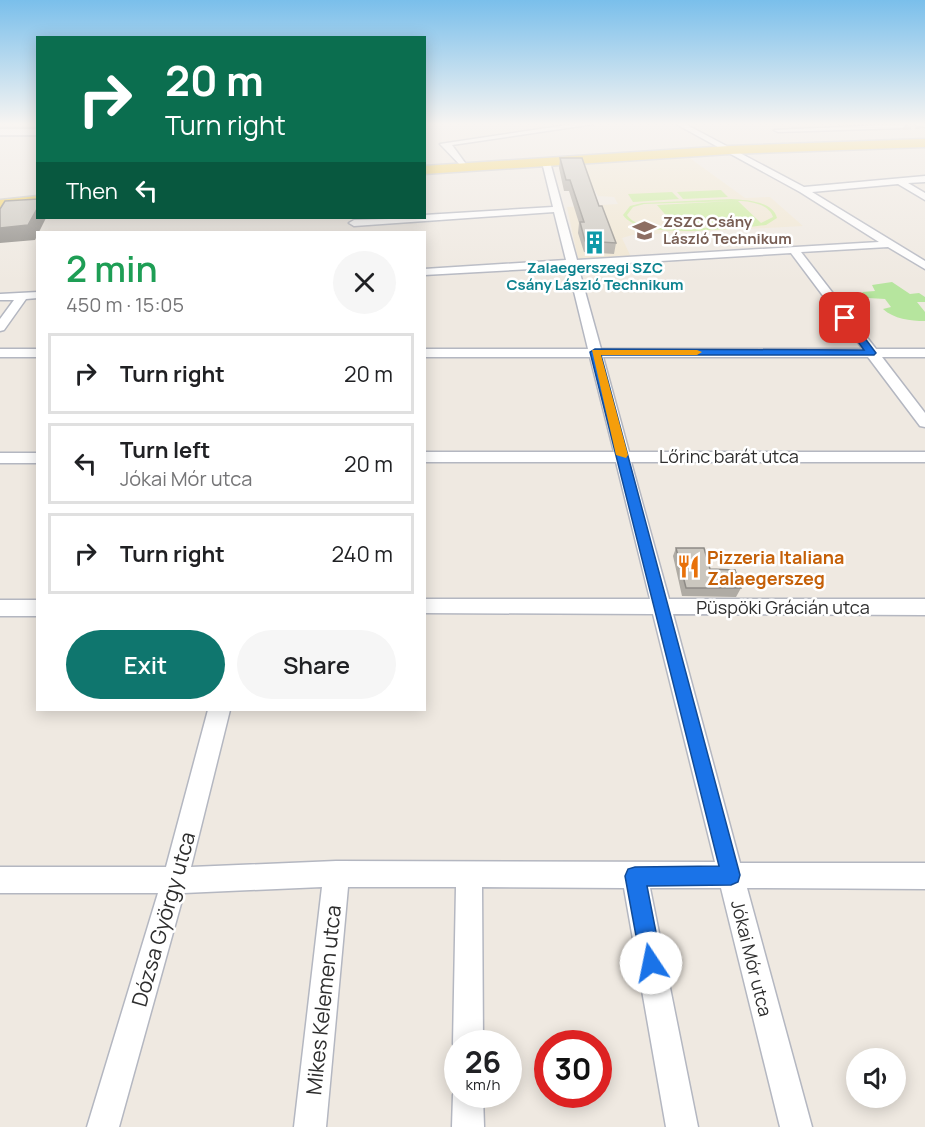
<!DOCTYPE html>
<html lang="en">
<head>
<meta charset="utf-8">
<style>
  :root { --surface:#fff; --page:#f6f6f6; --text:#202124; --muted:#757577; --line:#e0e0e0; --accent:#0f766e }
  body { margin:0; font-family:Manrope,sans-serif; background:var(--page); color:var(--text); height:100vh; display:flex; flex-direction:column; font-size:22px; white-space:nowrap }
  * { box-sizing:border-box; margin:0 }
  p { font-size:20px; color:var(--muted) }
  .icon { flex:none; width:33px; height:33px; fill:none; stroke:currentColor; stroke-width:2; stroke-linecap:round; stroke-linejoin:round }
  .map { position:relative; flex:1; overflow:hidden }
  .side { position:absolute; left:36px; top:231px; width:390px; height:480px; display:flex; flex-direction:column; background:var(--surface); border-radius:0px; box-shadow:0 3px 15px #0003 }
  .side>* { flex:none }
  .top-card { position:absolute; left:36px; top:36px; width:390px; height:183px; border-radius:0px; box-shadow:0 3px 15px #0003; background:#0b6e4f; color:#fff; overflow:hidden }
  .controls { position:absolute; left:846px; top:1048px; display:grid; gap:12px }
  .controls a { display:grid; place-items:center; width:60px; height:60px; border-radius:50%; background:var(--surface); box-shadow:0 3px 15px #0003; font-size:30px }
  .speed { position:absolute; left:444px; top:1030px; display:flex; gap:12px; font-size:30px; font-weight:700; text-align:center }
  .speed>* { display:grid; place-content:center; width:78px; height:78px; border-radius:50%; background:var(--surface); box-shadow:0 3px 15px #0003; line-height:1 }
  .speed small { font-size:15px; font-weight:400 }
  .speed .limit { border:9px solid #d22; background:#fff; color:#111 }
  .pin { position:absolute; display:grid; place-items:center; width:51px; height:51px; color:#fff; margin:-26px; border-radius:12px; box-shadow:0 3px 9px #0006 }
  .me { position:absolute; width:66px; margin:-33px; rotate:349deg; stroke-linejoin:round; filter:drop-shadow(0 0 4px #0008) }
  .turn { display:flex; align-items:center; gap:21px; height:126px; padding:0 30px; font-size:27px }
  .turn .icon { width:78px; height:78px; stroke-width:2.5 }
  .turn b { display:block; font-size:42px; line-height:51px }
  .then { display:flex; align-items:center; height:57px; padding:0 30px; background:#0003; gap:12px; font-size:22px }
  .round { display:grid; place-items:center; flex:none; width:63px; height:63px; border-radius:32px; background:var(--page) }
  .headline { display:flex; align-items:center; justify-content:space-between; height:102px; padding:0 30px }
  h1 { font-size:36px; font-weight:600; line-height:45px; color:#1e9e55 }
  .cta { display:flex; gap:12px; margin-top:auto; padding:12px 30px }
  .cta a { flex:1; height:69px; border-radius:36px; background:var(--accent); color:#fff; font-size:24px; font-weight:600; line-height:69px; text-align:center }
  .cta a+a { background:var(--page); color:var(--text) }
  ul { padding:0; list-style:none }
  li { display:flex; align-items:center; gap:18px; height:81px; margin:0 12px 9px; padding:0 18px; border:3px solid var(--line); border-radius:0px }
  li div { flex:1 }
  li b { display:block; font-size:22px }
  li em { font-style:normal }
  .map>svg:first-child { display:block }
  .education { fill:#f0e6d1 }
  .green { fill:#b6e59e }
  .pitch { fill:#c9ec9a; fill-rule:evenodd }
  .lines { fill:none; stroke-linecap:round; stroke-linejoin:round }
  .minor-tunnel { stroke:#c8c4bd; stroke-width:8; stroke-dasharray:8 4; stroke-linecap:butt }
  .minor-casing { stroke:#b4b7c1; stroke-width:3 }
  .tertiary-casing { stroke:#b4b7c1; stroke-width:4 }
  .primary-casing { stroke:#c9c9c9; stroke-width:3 }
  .minor { fill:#fff; fill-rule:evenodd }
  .tertiary { fill:#fff; fill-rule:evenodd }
  .primary { fill:#f2d163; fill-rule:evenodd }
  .wall { fill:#afaba4 }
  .shaded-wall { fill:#8e8b86 }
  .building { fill:#cbc7bf; stroke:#8e8b86; stroke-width:1.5 }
  .route { fill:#1a73e8; stroke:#114b97; stroke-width:1.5 }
  .slow { fill:#f59e0b }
  .labels { text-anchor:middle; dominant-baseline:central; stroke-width:5; stroke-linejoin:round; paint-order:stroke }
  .far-education-label { font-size:15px; font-weight:bold; fill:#785e54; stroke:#fff; text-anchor:start }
  .far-culture-label { font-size:15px; font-weight:bold; fill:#0d838f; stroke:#fff }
  .street-label { font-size:18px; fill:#2e2e2e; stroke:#fff }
  .food-label { font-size:18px; font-weight:bold; fill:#c56008; stroke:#fff; text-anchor:start }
  .near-street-label { font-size:21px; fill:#2e2e2e; stroke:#fff }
</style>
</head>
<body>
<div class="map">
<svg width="925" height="1127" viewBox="0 0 925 1127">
  <rect width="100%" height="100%" fill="#efe9e1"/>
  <!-- education -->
  <path class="education" d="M687,156L745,198L770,197L803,226L632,235L622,238L631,257L578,259L567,207L618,204L614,197L598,196L579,162Z"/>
  <!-- green -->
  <path class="green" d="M892,282L910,294L919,293L925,297V302H917L925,312V321C910,321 894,319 883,309L891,307L885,299L868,298L862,292L875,291L872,285Z"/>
  <!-- pitch -->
  <path class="pitch" d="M721,190L728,197L683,199L677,192Z
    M672,192L679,199L633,202L628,194Z
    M731,199C746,200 773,201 777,218L766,225C737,228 640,241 623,215L630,206L642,203ZM733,201L657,205L676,227L741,225C716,226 642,238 627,215L633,207L644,204ZM738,201C750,201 769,204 773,217L761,223Z"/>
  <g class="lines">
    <!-- minor-tunnel -->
    <path class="minor-tunnel" d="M903,126L920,125"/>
    <defs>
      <path id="minor" d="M574,124H594L452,145L468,167L464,169L440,144Z
        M676,124H685L804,187L925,176V182L908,183L925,193V200L898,184L812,192L925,261V269L888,247L801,252L876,349H925V357H882L925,413V427L920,426L868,357H603L629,452H925V462H631L669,599H925V615L673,614L740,863H925V889L747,888L812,1127H780L721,888H650L698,1127H666L624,888L482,887L483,1044H458V1055L453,1044L456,887H348L326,1127H294L322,887L184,893L119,1127H87L158,893H0V867H166L208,710H230L191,867L336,861L715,862L653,614L424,613V599H650L616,462H424V452H614L590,357H424V349H588L568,267L424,275V269L566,260L554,212L354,226L349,223L354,220L424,218V215L553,207L542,162L546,160L550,162L577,260L879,242L800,192ZM791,253L863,349H601L578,266Z
        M906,124L903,128L778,132L774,130Z
        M925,124V127L916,125L917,124Z
        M38,292V298L26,299L4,330L0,331V319L14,300H0V294Z
        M0,349H38V357H0Z
        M0,453H38V463H0Z
        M0,600H38V616H0Z
        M457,1084L458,1095H483L484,1127H452L453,1095Z"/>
      <path id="tertiary" d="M0,129H38V135H0Z"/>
      <path id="primary" d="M925,139V147L729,154L424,174V166L729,146Z
        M38,196V206L0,210V200Z"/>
    </defs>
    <!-- minor casing -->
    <use href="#minor" class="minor-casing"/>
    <!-- tertiary casing -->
    <use href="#tertiary" class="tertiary-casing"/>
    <!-- primary casing -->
    <use href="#primary" class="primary-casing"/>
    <!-- minor -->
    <use href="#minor" class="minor"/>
    <!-- tertiary -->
    <use href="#tertiary" class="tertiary"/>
    <!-- primary -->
    <use href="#primary" class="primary"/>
  </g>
  <!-- wall -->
  <path class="wall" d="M560,158L599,206L616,243L614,254L584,252L578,233L579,223L569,191H564L559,168Z
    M676,548L741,588L736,597L682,596L673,556Z"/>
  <!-- shaded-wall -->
  <path class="shaded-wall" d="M38,207V218H46L35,240L0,243V228Z"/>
  <!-- building -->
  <path class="building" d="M560,158H582L599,206H602L616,243L585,241L580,222H584L570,180H566Z
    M38,199V207L28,225L0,228V209L5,201Z
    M676,548H704L710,569L735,570L741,588H686Z"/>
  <!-- sky -->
  <linearGradient id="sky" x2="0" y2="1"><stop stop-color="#7abfeb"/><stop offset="0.44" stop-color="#f8f5f2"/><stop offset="1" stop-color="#f8f5f2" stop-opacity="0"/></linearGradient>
  <rect width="925" height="282" fill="url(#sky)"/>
  <!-- route -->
  <path class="route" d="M842,317H849L876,353L874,355H601L740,875L738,882L731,885L647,886L662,963L659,970L651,974L644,970L641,963L625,876L628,869L635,867L719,866L590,352L595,349L864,350L841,318Z"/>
  <!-- slow -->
  <path class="slow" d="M592,350H697L702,352L697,355H601L628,455L626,458L616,455Z"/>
  <!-- icons -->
  <defs>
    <symbol id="school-bare" viewBox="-9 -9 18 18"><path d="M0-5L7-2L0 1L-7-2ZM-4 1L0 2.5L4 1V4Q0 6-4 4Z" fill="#8d6e63" stroke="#fff" stroke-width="2.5" paint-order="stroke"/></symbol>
    <symbol id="building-bare" viewBox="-9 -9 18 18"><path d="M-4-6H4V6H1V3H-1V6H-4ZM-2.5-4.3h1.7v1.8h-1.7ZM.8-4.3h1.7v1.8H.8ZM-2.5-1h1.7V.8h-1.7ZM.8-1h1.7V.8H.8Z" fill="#0f9aa8" stroke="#fff" stroke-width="2.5" paint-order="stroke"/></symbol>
    <symbol id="restaurant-bare" viewBox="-9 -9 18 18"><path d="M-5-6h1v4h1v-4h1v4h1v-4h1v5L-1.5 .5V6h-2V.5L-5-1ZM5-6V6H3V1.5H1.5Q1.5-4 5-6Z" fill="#e8710a" stroke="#fff" stroke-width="2.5" paint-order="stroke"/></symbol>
  </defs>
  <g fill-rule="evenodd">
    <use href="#school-bare" x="628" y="214" width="33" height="33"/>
    <use href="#building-bare" x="578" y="226" width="33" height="33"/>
    <use href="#restaurant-bare" x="672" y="550" width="33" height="33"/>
  </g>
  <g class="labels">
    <!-- far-education labels -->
    <g class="far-education-label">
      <text x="663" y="221">ZSZC Csány<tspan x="663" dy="17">László Technikum</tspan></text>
    </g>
    <!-- far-culture labels -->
    <g class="far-culture-label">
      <text x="595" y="267">Zalaegerszegi SZC<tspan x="595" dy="17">Csány László Technikum</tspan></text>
    </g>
    <!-- street labels -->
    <g class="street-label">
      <text x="729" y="456">Lőrinc barát utca</text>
      <text x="783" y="607">Püspöki Grácián utca</text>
      <text transform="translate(752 958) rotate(76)">Jókai Mór utca</text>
    </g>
    <!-- food labels -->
    <g class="food-label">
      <text x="707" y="557">Pizzeria Italiana<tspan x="707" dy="21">Zalaegerszeg</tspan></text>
    </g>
    <!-- near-street labels -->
    <g class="near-street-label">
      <text transform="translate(163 919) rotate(-74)">Dózsa György utca</text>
      <text transform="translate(323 1000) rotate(-84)">Mikes Kelemen utca</text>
    </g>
  </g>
</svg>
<div class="controls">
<a><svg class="icon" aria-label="sound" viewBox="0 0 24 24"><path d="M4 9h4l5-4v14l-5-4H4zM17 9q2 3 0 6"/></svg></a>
</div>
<div class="speed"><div>26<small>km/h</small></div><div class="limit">30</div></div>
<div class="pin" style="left:845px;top:318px;background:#d93025"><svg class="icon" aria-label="arrive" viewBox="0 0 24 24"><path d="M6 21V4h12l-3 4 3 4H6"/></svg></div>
<svg class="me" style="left:651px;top:963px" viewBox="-20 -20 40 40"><circle r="19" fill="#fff"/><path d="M0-13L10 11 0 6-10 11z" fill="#1a73e8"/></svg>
<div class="top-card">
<div class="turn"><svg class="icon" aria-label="right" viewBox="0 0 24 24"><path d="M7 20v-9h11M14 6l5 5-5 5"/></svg><div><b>20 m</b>Turn right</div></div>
<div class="then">Then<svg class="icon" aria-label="left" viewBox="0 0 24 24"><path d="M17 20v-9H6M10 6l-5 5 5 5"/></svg></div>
</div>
<section class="side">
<div class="headline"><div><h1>2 min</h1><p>450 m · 15:05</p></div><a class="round"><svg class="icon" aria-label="close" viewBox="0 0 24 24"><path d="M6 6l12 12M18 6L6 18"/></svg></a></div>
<ul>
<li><svg class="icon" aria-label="right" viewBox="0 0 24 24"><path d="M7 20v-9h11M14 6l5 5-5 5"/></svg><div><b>Turn right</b></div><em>20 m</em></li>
<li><svg class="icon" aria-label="left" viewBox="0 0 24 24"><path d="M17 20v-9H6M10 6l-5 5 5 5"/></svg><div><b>Turn left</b><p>Jókai Mór utca</p></div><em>20 m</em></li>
<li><svg class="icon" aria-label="right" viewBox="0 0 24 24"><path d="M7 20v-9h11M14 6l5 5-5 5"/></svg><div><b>Turn right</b></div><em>240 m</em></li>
</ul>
<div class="cta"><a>Exit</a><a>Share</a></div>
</section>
</div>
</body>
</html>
